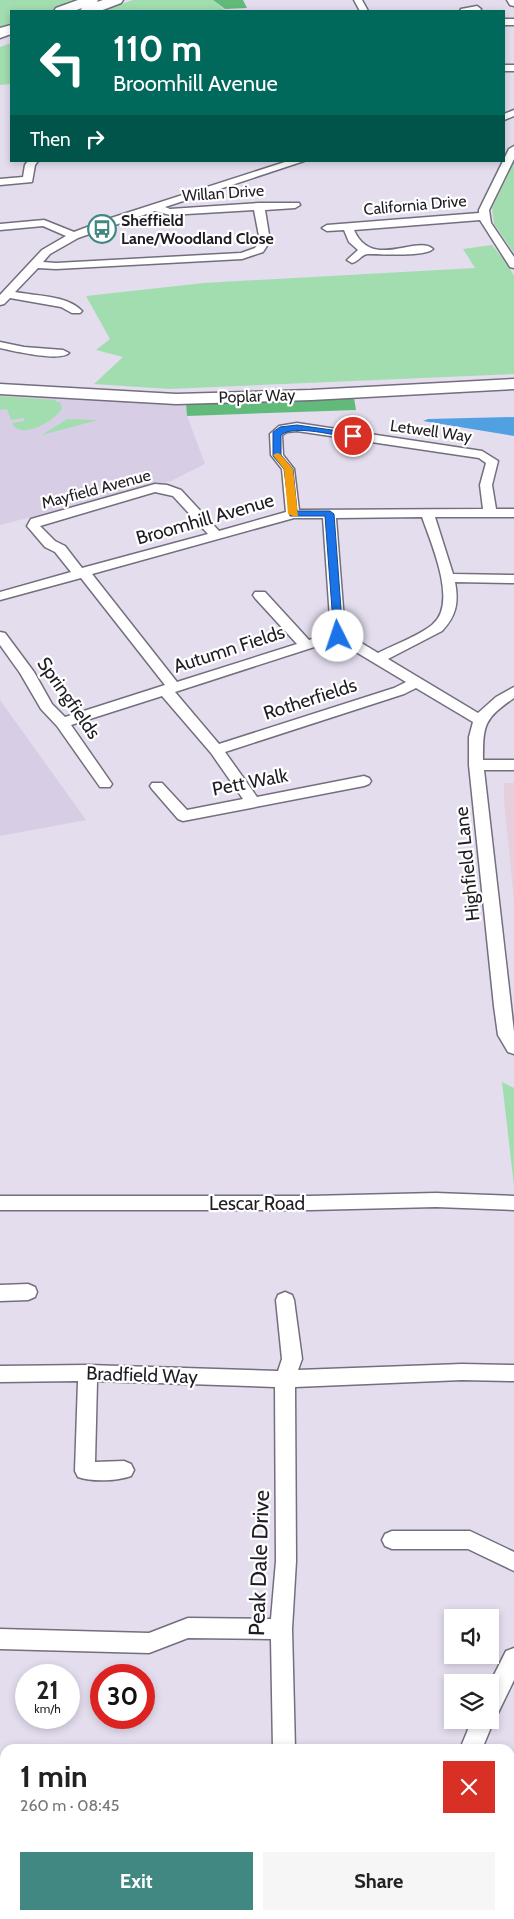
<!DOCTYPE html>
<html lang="en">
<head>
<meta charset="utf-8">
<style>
  :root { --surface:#fff; --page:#f6f6f6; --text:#222; --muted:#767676; --accent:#418883 }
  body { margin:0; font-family:Cabin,sans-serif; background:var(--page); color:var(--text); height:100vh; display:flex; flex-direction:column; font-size:19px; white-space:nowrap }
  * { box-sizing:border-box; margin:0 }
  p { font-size:16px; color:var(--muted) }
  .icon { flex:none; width:28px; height:28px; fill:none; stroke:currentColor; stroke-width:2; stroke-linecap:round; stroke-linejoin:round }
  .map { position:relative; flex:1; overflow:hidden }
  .details { position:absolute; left:0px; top:1744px; width:515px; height:176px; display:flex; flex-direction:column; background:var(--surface); border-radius:15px 15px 0 0; box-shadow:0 2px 8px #0003 }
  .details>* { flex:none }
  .guide { position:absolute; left:10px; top:10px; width:495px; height:152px; border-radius:0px; box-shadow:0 2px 8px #0003; background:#00695c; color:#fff; overflow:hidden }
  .fabs { position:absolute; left:444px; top:1609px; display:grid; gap:10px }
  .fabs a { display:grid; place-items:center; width:55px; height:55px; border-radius:0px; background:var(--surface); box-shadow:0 2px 8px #0003; font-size:25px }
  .speed { position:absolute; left:15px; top:1664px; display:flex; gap:10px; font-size:25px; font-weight:700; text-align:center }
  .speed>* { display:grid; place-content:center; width:65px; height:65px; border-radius:50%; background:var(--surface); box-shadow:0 2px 8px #0003; line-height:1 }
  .speed small { font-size:12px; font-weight:400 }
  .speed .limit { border:8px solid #d22; background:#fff; color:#111 }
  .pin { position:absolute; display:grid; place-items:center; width:42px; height:42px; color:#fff; margin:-21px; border:2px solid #fff; border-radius:50%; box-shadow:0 1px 5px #0007 }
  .me { position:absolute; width:55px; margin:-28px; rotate:356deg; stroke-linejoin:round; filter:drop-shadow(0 0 4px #0008) }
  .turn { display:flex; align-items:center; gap:18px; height:105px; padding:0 20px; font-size:22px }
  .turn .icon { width:65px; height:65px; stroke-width:2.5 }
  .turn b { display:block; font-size:35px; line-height:42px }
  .then { display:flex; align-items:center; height:48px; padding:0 20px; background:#0003; gap:10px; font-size:19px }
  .round { display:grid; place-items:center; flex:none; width:52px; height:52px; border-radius:0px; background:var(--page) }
  .head { display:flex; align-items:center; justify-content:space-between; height:85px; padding:0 20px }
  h1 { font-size:30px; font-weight:700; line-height:38px }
  .action { display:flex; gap:10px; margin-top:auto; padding:10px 20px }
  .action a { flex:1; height:58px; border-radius:0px; background:var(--accent); color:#fff; font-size:20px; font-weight:700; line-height:58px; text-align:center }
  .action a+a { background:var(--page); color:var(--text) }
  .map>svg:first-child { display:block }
  .built { fill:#d7cee5 }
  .education { fill:#e5cfdd }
  .green { fill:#a2ddb0 }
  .forest { fill:#62ba7a }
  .water { fill:#50a0e2 }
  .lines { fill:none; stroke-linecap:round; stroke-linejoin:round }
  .minor-casing { stroke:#746e7d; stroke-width:3 }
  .secondary-casing { stroke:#746e7d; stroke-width:3 }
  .trunk-casing { stroke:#746e7d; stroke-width:3 }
  .minor { fill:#fff; fill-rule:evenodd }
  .secondary { fill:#fff; fill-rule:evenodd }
  .trunk { fill:#fff; fill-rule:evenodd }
  .route { fill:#1a73e8; stroke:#114b97 }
  .slow { fill:#f59e0b }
  .labels { text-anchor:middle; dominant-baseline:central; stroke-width:4.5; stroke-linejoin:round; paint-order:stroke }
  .far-street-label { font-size:16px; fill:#1f1d23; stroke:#fff }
  .far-poi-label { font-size:16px; font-weight:bold; fill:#1f1d23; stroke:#fff; text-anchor:start }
  .street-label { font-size:19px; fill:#1f1d23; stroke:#fff }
  .near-street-label { font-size:22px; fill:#1f1d23; stroke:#fff }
</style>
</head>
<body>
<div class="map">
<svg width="514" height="1919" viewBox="0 0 514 1919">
  <rect width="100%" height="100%" fill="#e3ddee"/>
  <!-- built -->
  <path class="built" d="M0,393L186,404L187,416L205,464L171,481L0,525Z
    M0,700L86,820L0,836Z"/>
  <!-- education -->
  <path class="education" d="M504,783H514V901L504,800Z"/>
  <!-- green -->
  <path class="green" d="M0,0H81L52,11H11V26L0,29Z
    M133,0H213L226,11H101Z
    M11,43V84L0,85V47Z
    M514,161V253L494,224L492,208Z
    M492,245L508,265L514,276V374L169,389L94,384L123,357L96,350L110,339L86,296L204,283L475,268L463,249Z
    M0,396L56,400V402H60L62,408C56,421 20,441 12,423L24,421V418L11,420L7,409L0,410Z
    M67,419L98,420L42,435Z
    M502,1082L514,1088V1186Z"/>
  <!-- forest -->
  <path class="forest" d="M213,0H243L247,8L225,9Z
    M354,398L356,410L187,416L186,404Z"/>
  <!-- water -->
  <path class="water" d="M514,417V436L423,421L428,419Z"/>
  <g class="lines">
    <defs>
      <path id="minor" d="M354,0H362L368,11H360Z
        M477,6L481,9L480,11H460L461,9Z
        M504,19H514V25H504Z
        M504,65H514V71H504Z
        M514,110V116L504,120V114Z
        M514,146V159L489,210L491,223L514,257V268L510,267L480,220L354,230C372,271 417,234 433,249C425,257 381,254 368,254C362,254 358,262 352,263L347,260L358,250L349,242L344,230L327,231L322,228L327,225L479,213V210L509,149Z
        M28,161H38L35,165L32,182L0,185V179L23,177L25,165Z
        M288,161H304L165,207L170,209L259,203H299L300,205L295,208L265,210L270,241L263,252L242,259L56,269L38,268L15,292C35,296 67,295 82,311L80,313H72L61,307L10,298L4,304L0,305V295L42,250L66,236L43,226L0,230V224L44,220L74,232L111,218ZM254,210L260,241L255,248L241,253L56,263L43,262L50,254L78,238L155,211L170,215Z
        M0,342L24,347L63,350L69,353C60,362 13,351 0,348Z
        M297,423L482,451L498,461L492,485L496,509H514V517H435L453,574L514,575V583L455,582C459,603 456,616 442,631L388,659L478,713L496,697L514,687V698C484,719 483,724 483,760H514V770H484L514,1032V1054L508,1052L498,1035L494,1006L469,765V737L473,722L416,688L404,694L225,752L257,797L364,776L369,778L371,781L369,784L364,786L183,821L178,819L152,789L150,786L152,783H162L187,810L243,799L211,753L162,696L71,725L112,784L110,787H100L57,726L41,709L20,673L0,645V632L5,633L34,672L52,704L65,717L165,685L81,578L0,600V592L71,572L55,552L45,547L27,526L31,519L155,484L167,485L181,490L219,531L286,512L282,469L271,455L270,434L279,426ZM297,431L479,458L486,463L480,485L483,509L299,510L294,469L283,455L282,435L287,432ZM155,492L173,496L208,534L82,568L65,546L55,541L40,526ZM422,517C431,543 458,603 433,624C421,635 393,645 378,653L345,633L336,518ZM294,518H323L331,633L309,640L265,592H255L253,595L255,598L297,644L177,682L92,574ZM336,640L406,682L394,688L219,744L175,692Z
        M436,1193L514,1196V1210L436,1207L310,1210H0V1196H310Z
        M28,1284L35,1287L37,1292L35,1297L28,1300L0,1301V1285Z
        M285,1292L292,1295L294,1300L302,1359L298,1370L462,1364L514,1365V1381L462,1380L295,1387L296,1561L292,1629L295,1749H273L271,1639L188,1638L149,1653L0,1649V1629L149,1633L188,1618L271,1619L276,1561L275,1387L97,1381L95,1462L124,1461L131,1464L134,1470L131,1476C117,1481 92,1482 78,1477L75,1471L78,1381L0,1382V1366L88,1365L278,1371L282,1359L276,1300L278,1295Z
        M392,1531H470L514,1552V1571L468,1549H392L385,1546L382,1540L385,1534Z
        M514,1648V1680L498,1713L492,1716L494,1720L482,1749H460L472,1720H490V1683L506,1651Z
        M510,1784L514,1786V1808L510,1806Z
        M0,1820L5,1821V1843L0,1842Z
        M404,1915H428V1919H404Z"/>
      <path id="secondary" d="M507,0H514V6L510,5Z
        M514,379V389L311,400L176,404L0,394V384L176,394L311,390Z"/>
      <path id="trunk" d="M78,0H98L97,2L103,0H123L121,3L100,11H80L82,8L74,11H54L56,8Z
        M11,25V34L0,38V28Z"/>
    </defs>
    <!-- minor casing -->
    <use href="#minor" class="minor-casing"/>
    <!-- secondary casing -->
    <use href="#secondary" class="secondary-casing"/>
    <!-- trunk casing -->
    <use href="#trunk" class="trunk-casing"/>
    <!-- minor -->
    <use href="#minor" class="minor"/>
    <!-- secondary -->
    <use href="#secondary" class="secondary"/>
    <!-- trunk -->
    <use href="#trunk" class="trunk"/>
  </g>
  <!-- route -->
  <path class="route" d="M297,425L353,433L357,436L353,438C336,436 294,424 281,435V455L293,469L297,511H330L334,514L343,636L338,638L334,636L325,516H290L284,469L273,456V432L280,427Z"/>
  <!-- slow -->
  <path class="slow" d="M277,453L280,454L293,469L298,516H293L288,514L284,469L273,455Z"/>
  <!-- icons -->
  <defs>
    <symbol id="bus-ring" viewBox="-11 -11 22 22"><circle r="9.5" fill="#fff" stroke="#418883" stroke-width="1.5"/><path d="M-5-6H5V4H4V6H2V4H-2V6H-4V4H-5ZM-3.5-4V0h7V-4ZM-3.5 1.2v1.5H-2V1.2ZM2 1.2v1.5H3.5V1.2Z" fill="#418883"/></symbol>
  </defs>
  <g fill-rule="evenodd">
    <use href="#bus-ring" x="86" y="213" width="32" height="32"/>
  </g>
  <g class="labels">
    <!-- far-street labels -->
    <g class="far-street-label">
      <text transform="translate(223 193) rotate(-4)">Willan Drive</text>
      <text transform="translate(415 205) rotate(-5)">California Drive</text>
      <text transform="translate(257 396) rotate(-2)">Poplar Way</text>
      <text transform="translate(431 431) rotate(8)">Letwell Way</text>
      <text transform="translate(96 489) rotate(-15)">Mayfield Avenue</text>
    </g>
    <!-- far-poi labels -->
    <g class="far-poi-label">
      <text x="121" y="220">Sheffield<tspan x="121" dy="18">Lane/Woodland Close</tspan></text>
    </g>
    <!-- street labels -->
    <g class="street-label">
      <text transform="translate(205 519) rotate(-16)">Broomhill Avenue</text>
      <text transform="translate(229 649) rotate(-18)">Autumn Fields</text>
      <text transform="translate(69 698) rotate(55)">Springfields</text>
      <text transform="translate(310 699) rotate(-18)">Rotherfields</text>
      <text transform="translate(250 782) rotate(-11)">Pett Walk</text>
      <text transform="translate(467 864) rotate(-96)">Highfield Lane</text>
      <text x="257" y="1203">Lescar Road</text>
      <text transform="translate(142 1375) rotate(2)">Bradfield Way</text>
    </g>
    <!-- near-street labels -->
    <g class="near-street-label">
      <text transform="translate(259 1563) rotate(-88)">Peak Dale Drive</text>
    </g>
  </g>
</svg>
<div class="fabs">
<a><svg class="icon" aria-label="sound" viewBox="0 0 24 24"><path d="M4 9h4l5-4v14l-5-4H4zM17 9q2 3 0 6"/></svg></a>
<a><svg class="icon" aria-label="layers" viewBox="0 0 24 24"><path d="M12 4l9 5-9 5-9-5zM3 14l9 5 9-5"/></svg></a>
</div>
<div class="speed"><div>21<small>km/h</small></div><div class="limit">30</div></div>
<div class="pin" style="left:353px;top:436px;background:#d93025"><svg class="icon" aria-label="arrive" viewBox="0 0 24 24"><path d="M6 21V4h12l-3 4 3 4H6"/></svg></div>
<svg class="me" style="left:338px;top:636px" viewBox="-20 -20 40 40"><circle r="19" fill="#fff"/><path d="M0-13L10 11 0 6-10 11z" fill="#1a73e8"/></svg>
<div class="guide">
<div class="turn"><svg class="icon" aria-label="left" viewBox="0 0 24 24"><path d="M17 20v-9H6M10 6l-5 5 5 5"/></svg><div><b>110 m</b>Broomhill Avenue</div></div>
<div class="then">Then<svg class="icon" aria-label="right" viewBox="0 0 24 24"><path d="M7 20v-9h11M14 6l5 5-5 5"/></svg></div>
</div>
<section class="details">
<div class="head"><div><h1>1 min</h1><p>260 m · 08:45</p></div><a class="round" style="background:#d93025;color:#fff"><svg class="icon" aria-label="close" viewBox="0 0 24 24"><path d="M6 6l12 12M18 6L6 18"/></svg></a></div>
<div class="action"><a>Exit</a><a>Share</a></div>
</section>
</div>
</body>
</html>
